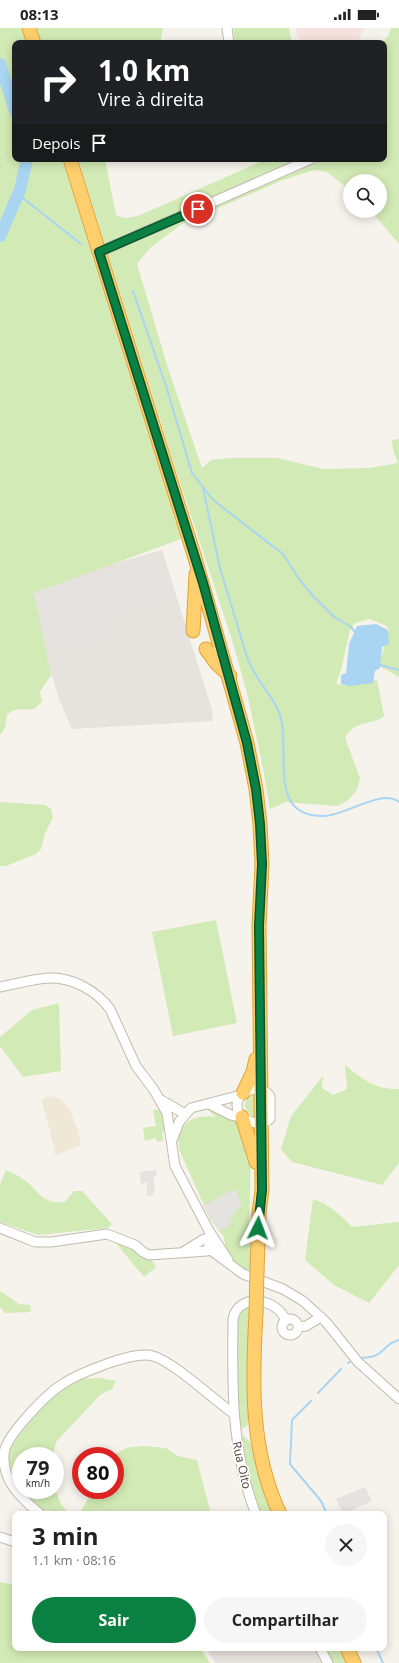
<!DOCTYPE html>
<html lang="pt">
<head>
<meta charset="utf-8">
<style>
  :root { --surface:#fff; --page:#f6f6f6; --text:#222; --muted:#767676; --accent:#0b8043 }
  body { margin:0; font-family:"Open Sans",sans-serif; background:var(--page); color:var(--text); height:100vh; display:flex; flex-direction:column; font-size:15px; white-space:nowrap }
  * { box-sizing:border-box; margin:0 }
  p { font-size:13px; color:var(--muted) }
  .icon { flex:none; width:22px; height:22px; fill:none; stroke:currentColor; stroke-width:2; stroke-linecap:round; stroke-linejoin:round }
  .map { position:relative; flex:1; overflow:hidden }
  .details { position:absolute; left:12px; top:1483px; width:375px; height:140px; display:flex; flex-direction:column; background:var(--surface); border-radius:8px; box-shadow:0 2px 10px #0003 }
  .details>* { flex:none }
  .banner { position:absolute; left:12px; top:12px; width:375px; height:122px; border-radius:8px; box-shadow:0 2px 10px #0003; background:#202124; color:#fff; overflow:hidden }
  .buttons { position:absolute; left:343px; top:146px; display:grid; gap:8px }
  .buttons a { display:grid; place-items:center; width:44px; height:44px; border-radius:50%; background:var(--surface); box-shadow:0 2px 10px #0003; font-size:20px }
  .speed { position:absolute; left:12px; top:1419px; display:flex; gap:8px; font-size:20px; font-weight:700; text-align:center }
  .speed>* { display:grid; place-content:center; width:52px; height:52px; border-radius:50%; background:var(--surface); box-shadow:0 2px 10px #0003; line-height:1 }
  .speed small { font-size:10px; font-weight:400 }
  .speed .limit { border:6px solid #d22; background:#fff; color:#111 }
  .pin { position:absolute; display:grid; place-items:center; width:34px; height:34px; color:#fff; margin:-17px; border:2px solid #fff; border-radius:50%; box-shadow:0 1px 4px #0007 }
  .me { position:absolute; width:44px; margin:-22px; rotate:3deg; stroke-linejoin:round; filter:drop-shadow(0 0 3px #0008) }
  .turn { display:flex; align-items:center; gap:14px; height:84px; padding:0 20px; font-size:18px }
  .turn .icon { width:52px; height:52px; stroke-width:2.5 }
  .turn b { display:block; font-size:28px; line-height:34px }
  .then { display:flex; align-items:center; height:38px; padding:0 20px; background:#0003; gap:8px; font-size:15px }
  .round { display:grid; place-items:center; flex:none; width:42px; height:42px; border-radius:21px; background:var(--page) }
  .headline { display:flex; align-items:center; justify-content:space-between; height:68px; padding:0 20px }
  h1 { font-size:24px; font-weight:700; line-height:30px }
  .action { display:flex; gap:8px; margin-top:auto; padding:8px 20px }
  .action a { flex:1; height:46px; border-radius:24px; background:var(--accent); color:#fff; font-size:16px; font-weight:700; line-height:46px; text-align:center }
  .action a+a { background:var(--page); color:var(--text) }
  .status { display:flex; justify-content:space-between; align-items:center; height:28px; padding:0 20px; background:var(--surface); direction:ltr }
  .status svg { height:11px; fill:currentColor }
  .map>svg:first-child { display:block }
  .industrial { fill:#e6e2dd }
  .education { fill:#efe8d6 }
  .medical { fill:#f6e3e0 }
  .green { fill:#d2eab5 }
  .parking { fill:#e5e3e0 }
  .water { fill:#a9d4f2 }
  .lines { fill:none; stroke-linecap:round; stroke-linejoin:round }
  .stream { stroke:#a9d4f2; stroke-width:2 }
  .river { stroke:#a9d4f2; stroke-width:12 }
  .minor-casing { stroke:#c2bbae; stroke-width:11 }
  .highway-casing { stroke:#e0a43c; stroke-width:15 }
  .minor { stroke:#fff; stroke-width:9 }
  .highway { stroke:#ffcf6e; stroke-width:13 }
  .highway-bridge-casing { stroke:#e0a43c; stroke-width:15; stroke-linecap:butt }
  .highway-bridge { stroke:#ffcf6e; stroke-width:13 }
  .route-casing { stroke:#07532c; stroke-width:10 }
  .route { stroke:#0b8043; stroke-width:7 }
  .labels { text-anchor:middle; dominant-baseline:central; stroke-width:3.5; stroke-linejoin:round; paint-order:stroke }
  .street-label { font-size:12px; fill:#4b4439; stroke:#fff }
</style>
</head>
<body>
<div class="status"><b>08:13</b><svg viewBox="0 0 49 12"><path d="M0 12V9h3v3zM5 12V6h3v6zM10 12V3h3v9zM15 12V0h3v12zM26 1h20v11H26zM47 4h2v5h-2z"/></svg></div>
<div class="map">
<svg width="399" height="1635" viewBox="0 0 399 1635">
  <rect width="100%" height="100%" fill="#f6f3ec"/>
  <!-- industrial -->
  <path class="industrial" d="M162,522L212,682L213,693L72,701L59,671L25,561Z
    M206,1620H316L324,1635H215Z"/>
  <!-- education -->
  <path class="education" d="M53,1068L61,1071L71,1084L78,1103L81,1117L56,1127L42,1073L44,1070Z"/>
  <!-- medical -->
  <path class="medical" d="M296,0H364L357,15H307L297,9Z"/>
  <!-- green -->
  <path class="green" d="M0,0H22L26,15H15V131H62L181,511L34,565L51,647L40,664L42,673C32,687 29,679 16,682C13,682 10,685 7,686L5,700L0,707Z
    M37,0H163L160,15H42Z
    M233,0H289L292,15H235Z
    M391,0H399V216L371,183H380V153H350V162L327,144L314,142L283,152L182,196L151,219L137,236L168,340L202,440L211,432L229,430H278L323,441L369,440L398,435L393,422L392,412L399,411V649L381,639L380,633L389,603L387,598L369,591L355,595L350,602L341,642L336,656L345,657L377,652L384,688C372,698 357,690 345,710L360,750L357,762L347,773L337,778L286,774L270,781L262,735L247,665L232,612L175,439L78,131H105L116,187L125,190L138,188L267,131H384V15H381L388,8Z
    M0,774L45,777L51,781L53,789L45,806L41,821L36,826L6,838H0Z
    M216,892L237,995L173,1008L152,904Z
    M59,975L61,1043L23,1049L0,1018V1009L32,982Z
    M345,1037C362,1051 376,1062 399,1061V1135L382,1157L292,1134L281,1121L291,1088L323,1048L322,1060L333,1067L347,1061Z
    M255,1066V1089H252L244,1078C246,1071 248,1068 255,1066Z
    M161,1081L166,1102L162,1104L163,1113L157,1114L156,1110L145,1113L143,1100L156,1098L153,1082Z
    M212,1081L234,1092L238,1096L251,1130L249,1200L253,1249L238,1239L226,1225L224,1209L210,1191L179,1121C175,1095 193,1086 216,1089L208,1082Z
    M6,1142C12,1145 18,1147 23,1151C40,1163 40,1176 65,1174L74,1163H82L112,1196L108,1200L38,1207L0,1194V1157Z
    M313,1171C330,1176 340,1187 352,1199L399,1194V1237L369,1275L334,1257L305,1232Z
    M115,1214L151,1231L156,1239L144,1249Z
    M0,1263L19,1276L30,1277L31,1284L5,1285L0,1279Z
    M251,1276V1286L249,1288L248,1394L247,1398L242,1401L239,1400V1382L236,1357L238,1281Z
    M99,1350L116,1353L112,1361L100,1367L56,1414L53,1428H21V1462L55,1461L61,1476L69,1486H43L17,1459L7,1426C18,1407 54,1361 74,1353C81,1350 91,1351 99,1350Z
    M239,1407L244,1408L250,1414L260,1445L277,1486H262L250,1458Z
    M143,1418L166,1420L178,1428L197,1432L211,1486H79L93,1462H115L114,1427L126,1420Z
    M0,1554L15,1557V1620H200L210,1635H0Z
    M322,1620H340L347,1635H329Z"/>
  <!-- parking -->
  <path class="parking" d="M158,530L168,571L111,587L112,596L106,598L108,609L50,623L33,564Z
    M156,1142L157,1148L153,1149L155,1161L153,1167L147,1168V1155L144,1154V1156L141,1157L140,1144Z
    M235,1161L242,1177L234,1185L229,1198L218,1202L203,1178Z
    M365,1459L372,1473L343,1486L336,1471Z"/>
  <!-- water -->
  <path class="water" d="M376,596L388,602L389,616L382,619L380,640L375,643L373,655L350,658L341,656V647L346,645L349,616L357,598Z"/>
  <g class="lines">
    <!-- stream -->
    <path class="stream" d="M18,166L81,216
      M133,263L166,358L192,445L213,472L283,526L299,551L314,569L334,589L350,598L355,604
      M203,460L220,540L247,629C255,652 269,662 278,682C294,716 263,790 324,788C345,788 382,760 399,774
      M379,637L399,642
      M359,1330C387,1330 380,1317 399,1312
      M348,1335L353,1332
      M318,1365L341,1341
      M311,1373L292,1392L290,1436L321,1473L327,1486
      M376,1620L383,1635"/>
    <!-- river -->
    <path class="river" d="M0,36L15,83
      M0,208L20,162L27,131"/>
    <defs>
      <path id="minor" d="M227,0L229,15
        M99,224L311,131
        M0,959C16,956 32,951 49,950C72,949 97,963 110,981L136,1038L154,1062L167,1085L175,1138L209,1203L210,1209
        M253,1061L266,1064L270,1068V1091C261,1099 246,1094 239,1086C233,1072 241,1065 253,1061Z
        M161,1072L185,1086
        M209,1076L231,1087L242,1089
        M173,1110L179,1094L191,1080L241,1067
        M0,1200L35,1214H51L107,1206L135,1217L143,1224L149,1227L207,1223L209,1218
        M209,1203L228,1232
        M210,1218L212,1223L243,1246L283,1261L303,1273L326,1294L358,1334L399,1371
        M183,1224L204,1211
        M282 1299a8 8 0 1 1 16 0a8 8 0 1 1-16 0Z
        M298,1299L306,1298L321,1289
        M40,1486C21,1470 2,1453 4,1426C5,1408 46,1367 61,1357C77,1346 134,1322 153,1328C174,1334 214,1372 234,1386
        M256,1486C231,1424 232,1357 233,1291C238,1264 278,1270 286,1293
        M0,1509L15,1514
        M320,1620L328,1635"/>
      <path id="highway" d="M29,0L34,15
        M70,131L195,530L247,715L256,761L260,796L262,836L259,898L262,1162L259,1185L257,1243
        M193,603L196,546
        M206,621L217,636L230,648
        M243,1065L253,1044L256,1031
        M242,1089L256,1134
        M256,1286C252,1354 250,1423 280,1486
        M347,1620L354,1635"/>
    </defs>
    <!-- minor casing -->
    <use href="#minor" class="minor-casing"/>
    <!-- highway casing -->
    <use href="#highway" class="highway-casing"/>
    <!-- minor -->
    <use href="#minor" class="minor"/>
    <!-- highway -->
    <use href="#highway" class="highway"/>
    <defs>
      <path id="highway-bridge" d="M256,1286L257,1243"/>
    </defs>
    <!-- highway-bridge casing -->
    <use href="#highway-bridge" class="highway-bridge-casing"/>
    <!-- highway-bridge -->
    <use href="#highway-bridge" class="highway-bridge"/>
  </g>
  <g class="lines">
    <defs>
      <path id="route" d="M198,181L99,224L203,555L247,715L256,761L260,796L262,836L259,898L262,1162L258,1200"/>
    </defs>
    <!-- route casing -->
    <use href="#route" class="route-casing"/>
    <!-- route -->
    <use href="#route" class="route"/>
  </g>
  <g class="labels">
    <!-- street labels -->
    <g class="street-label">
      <text transform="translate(242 1437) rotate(77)">Rua Oito</text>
    </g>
  </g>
</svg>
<div class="buttons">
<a><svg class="icon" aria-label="search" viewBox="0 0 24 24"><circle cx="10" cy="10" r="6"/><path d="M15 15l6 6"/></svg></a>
</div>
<div class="speed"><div>79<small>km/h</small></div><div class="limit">80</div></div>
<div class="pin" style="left:198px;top:181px;background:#d93025"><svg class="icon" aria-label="arrive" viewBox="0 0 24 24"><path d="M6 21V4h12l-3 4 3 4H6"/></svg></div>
<svg class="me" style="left:258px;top:1200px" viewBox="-20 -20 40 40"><path d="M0-17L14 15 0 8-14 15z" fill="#0b8043" stroke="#fff" stroke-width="4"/></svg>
<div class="banner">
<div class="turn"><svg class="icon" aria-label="right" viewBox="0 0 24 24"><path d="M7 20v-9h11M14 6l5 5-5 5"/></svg><div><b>1.0 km</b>Vire à direita</div></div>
<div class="then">Depois<svg class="icon" aria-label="arrive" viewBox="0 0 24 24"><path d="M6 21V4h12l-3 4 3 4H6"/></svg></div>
</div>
<section class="details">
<div class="headline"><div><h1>3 min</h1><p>1.1 km · 08:16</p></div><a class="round"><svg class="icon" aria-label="close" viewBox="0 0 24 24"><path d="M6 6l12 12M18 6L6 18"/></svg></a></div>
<div class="action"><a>Sair</a><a>Compartilhar</a></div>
</section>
</div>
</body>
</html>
